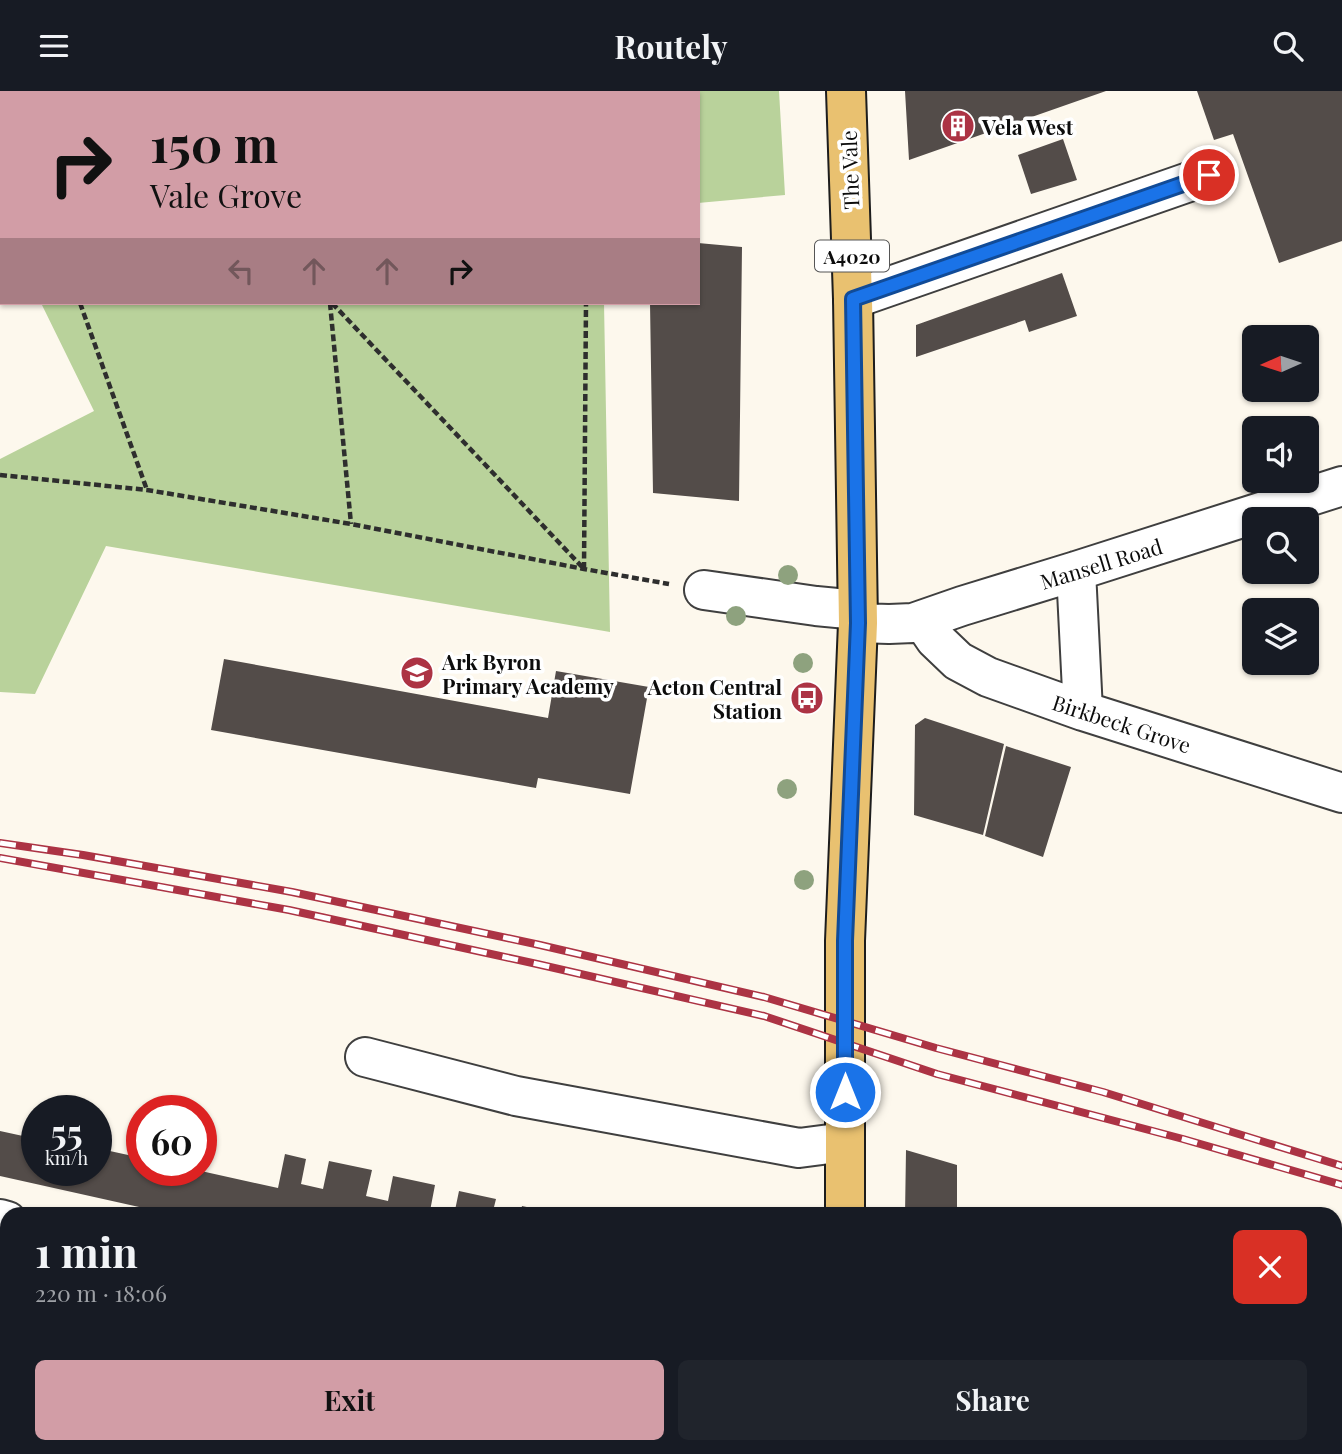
<!DOCTYPE html>
<html lang="en">
<head>
<meta charset="utf-8">
<style>
  :root { --surface:#171b24; --page:#20242c; --text:#f1f3f6; --muted:#9ea1a6; --accent:#d29da6 }
  body { margin:0; font-family:"Playfair Display",serif; background:var(--page); color:var(--text); height:100vh; display:flex; flex-direction:column; font-size:26px; white-space:nowrap }
  * { box-sizing:border-box; margin:0 }
  p { font-size:23px; color:var(--muted) }
  .icon { flex:none; width:38px; height:38px; fill:none; stroke:currentColor; stroke-width:2; stroke-linecap:round; stroke-linejoin:round }
  .map { position:relative; flex:1; overflow:hidden }
  .sheet { position:absolute; left:0px; top:1116px; width:1342px; height:247px; display:flex; flex-direction:column; background:var(--surface); border-radius:21px 21px 0 0; box-shadow:0 2px 5px #0004 }
  .sheet>* { flex:none }
  .top-card { position:absolute; left:0px; top:0px; width:700px; height:214px; box-shadow:0 2px 5px #0004; background:#d29da6; color:#111; overflow:hidden }
  .needle { width:46px; rotate:267deg }
  .tools { position:absolute; left:1242px; top:234px; display:grid; gap:14px }
  .tools a { display:grid; place-items:center; width:77px; height:77px; border-radius:10px; background:var(--surface); box-shadow:0 2px 5px #0004; font-size:35px }
  .speed { position:absolute; left:21px; top:1004px; display:flex; gap:14px; font-size:35px; font-weight:700; text-align:center }
  .speed>* { display:grid; place-content:center; width:91px; height:91px; border-radius:50%; background:var(--surface); box-shadow:0 2px 5px #0004; line-height:1 }
  .speed small { font-size:18px; font-weight:400 }
  .speed .limit { border:10px solid #d22; background:#fff; color:#111 }
  .pin { position:absolute; display:grid; place-items:center; width:60px; height:60px; color:#fff; margin:-30px; border:4px solid #fff; border-radius:50%; box-shadow:0 2px 7px #0007 }
  .me { position:absolute; width:77px; margin:-38px; rotate:0deg; stroke-linejoin:round; filter:drop-shadow(0 0 5px #0008) }
  .turn { display:flex; align-items:center; gap:24px; height:147px; padding:0 35px; font-size:32px }
  .turn .icon { width:91px; height:91px; stroke-width:2.5 }
  .turn b { display:block; font-size:49px; line-height:60px }
  .lanes { display:flex; align-items:center; height:66px; padding:0 35px; background:#0003; justify-content:center; gap:35px; direction:ltr }
  .lanes .off { opacity:.35 }
  .round { display:grid; place-items:center; flex:none; width:74px; height:74px; border-radius:10px; background:var(--page) }
  .summary { display:flex; align-items:center; justify-content:space-between; height:119px; padding:0 35px }
  h1 { font-size:42px; font-weight:700; line-height:52px }
  .action { display:flex; gap:14px; margin-top:auto; padding:14px 35px }
  .action a { flex:1; height:80px; border-radius:10px; background:var(--accent); color:#111; font-size:28px; font-weight:700; line-height:80px; text-align:center }
  .action a+a { background:var(--page); color:var(--text) }
  header { display:flex; justify-content:space-between; align-items:center; height:91px; padding:0 35px; background:var(--surface); font-size:32px; font-weight:700 }
  .map>svg:first-child { display:block }
  .forest { fill:#b9d29b }
  .building { fill:#534c49 }
  .lines { fill:none; stroke-linecap:round; stroke-linejoin:round }
  .minor-casing { stroke:#3f3f3f; stroke-width:42 }
  .major-casing { stroke:#1d1d1d; stroke-width:42 }
  .path { stroke:#2e2e2e; stroke-width:4.5; stroke-dasharray:7 3.5; stroke-linecap:butt }
  .minor { stroke:#fff; stroke-width:38 }
  .major { stroke:#e9c170; stroke-width:38 }
  .rail-casing { stroke:#ac3344; stroke-width:8 }
  .rail { stroke:#fff; stroke-width:5; stroke-dasharray:16; stroke-linecap:butt }
  .tree { fill:#8ea27e }
  .route-casing { stroke:#114b97; stroke-width:18 }
  .route { stroke:#1a73e8; stroke-width:12 }
  .labels { text-anchor:middle; dominant-baseline:central; stroke-width:7; stroke-linejoin:round; paint-order:stroke }
  .shield { fill:#fff; stroke:#555; stroke-width:2 }
  .shield-label { font-size:19px; font-weight:bold; fill:#0c0c0c }
  .poi-label { font-size:21px; font-weight:bold; fill:#0c0c0c; stroke:#fff; text-anchor:start }
  .street-label { font-size:21px; fill:#0c0c0c; stroke:#fff }
</style>
</head>
<body>
<header><svg class="icon" aria-label="menu" viewBox="0 0 24 24"><path d="M4 6h16M4 12h16M4 18h16"/></svg>Routely<svg class="icon" aria-label="search" viewBox="0 0 24 24"><circle cx="10" cy="10" r="6"/><path d="M15 15l6 6"/></svg></header>
<div class="map">
<svg width="1342" height="1363" viewBox="0 0 1342 1363">
  <rect width="100%" height="100%" fill="#fdf8ed"/>
  <!-- forest -->
  <path class="forest" d="M309,0H779L785,104L698,112V2H308Z
    M41,212H604L610,541L106,455L35,603L0,601V368L94,320Z"/>
  <!-- building -->
  <path class="building" d="M905,0H1106L909,69Z
    M1197,0H1342V150L1279,172L1233,43L1214,49Z
    M1063,48L1077,89L1031,103L1018,64Z
    M698,152L742,156L739,410L653,402L650,212H698Z
    M1062,182L1077,225L1029,241L1025,229L916,266V234Z
    M224,568L548,627L556,580L649,596L630,703L538,687L536,697L211,639Z
    M925,627L1004,653L983,744L914,724L915,634Z
    M1006,655L1071,676L1043,766L985,745Z
    M25,1036L37,1038V1080H96V1057L142,1067V1080H201L278,1097L285,1063L306,1068L301,1093L323,1098L329,1070L372,1079L366,1105L388,1110L393,1085L435,1094L430,1120L438,1124H175L0,1085V1040L23,1045Z
    M906,1059L957,1074V1124H905Z
    M459,1100L496,1108L492,1124H454Z
    M522,1115L541,1119L540,1124H520Z
    M0,1191L7,1192V1270L0,1268Z
    M898,1356H1031V1363H898Z"/>
  <g class="lines">
    <defs>
      <path id="minor" d="M853,208L1209,84
        M1076,480L1083,620
        M704,499L816,515L858,519
        M922,529L935,548L958,570L988,586L1083,620L1342,702
        M858,532L889,533L913,532L962,515L1076,480L1342,395
        M365,966L516,1005L799,1057L845,1051
        M0,1128L7,1130
        M1201,1363V1356"/>
      <path id="major" d="M845,1124V850L858,532L853,208L846,0
        M845,1363V1356"/>
    </defs>
    <!-- minor casing -->
    <use href="#minor" class="minor-casing"/>
    <!-- major casing -->
    <use href="#major" class="major-casing"/>
    <!-- path -->
    <path class="path" d="M4,0L5,2
      M126,0L129,2
      M393,2L394,0
      M637,2L638,0
      M80,212L147,399
      M330,212L351,433
      M332,212L584,478
      M0,384L147,399L351,433L584,478L669,493
      M584,478L586,212"/>
    <!-- minor -->
    <use href="#minor" class="minor"/>
    <!-- major -->
    <use href="#major" class="major"/>
    <defs>
      <path id="rail" d="M0,752L83,764L292,801L540,854L764,906L936,957L1103,1001L1342,1075
        M0,767L289,819L537,873L764,925L937,983L1183,1048L1342,1094"/>
    </defs>
    <!-- rail casing -->
    <use href="#rail" class="rail-casing"/>
    <!-- rail -->
    <use href="#rail" class="rail"/>
  </g>
  <!-- trees -->
  <g class="tree">
    <circle cx="788" cy="484" r="10"/>
    <circle cx="736" cy="525" r="10"/>
    <circle cx="803" cy="572" r="10"/>
    <circle cx="787" cy="698" r="10"/>
    <circle cx="804" cy="789" r="10"/>
  </g>
  <g class="lines">
    <defs>
      <path id="route" d="M845,1001V850L858,532L853,208L1209,84"/>
    </defs>
    <!-- route casing -->
    <use href="#route" class="route-casing"/>
    <!-- route -->
    <use href="#route" class="route"/>
  </g>
  <!-- icons -->
  <defs>
    <symbol id="building-disc" viewBox="-11 -11 22 22"><circle r="9.5" fill="#ac3344" stroke="#fff"/><path d="M-4-6H4V6H1V3H-1V6H-4ZM-2.5-4.3h1.7v1.8h-1.7ZM.8-4.3h1.7v1.8H.8ZM-2.5-1h1.7V.8h-1.7ZM.8-1h1.7V.8H.8Z" fill="#fff"/></symbol>
    <symbol id="school-disc" viewBox="-11 -11 22 22"><circle r="9.5" fill="#ac3344" stroke="#fff"/><path d="M0-5L7-2L0 1L-7-2ZM-4 1L0 2.5L4 1V4Q0 6-4 4Z" fill="#fff"/></symbol>
    <symbol id="bus-disc" viewBox="-11 -11 22 22"><circle r="9.5" fill="#ac3344" stroke="#fff"/><path d="M-5-6H5V4H4V6H2V4H-2V6H-4V4H-5ZM-3.5-4V0h7V-4ZM-3.5 1.2v1.5H-2V1.2ZM2 1.2v1.5H3.5V1.2Z" fill="#fff"/></symbol>
  </defs>
  <g fill-rule="evenodd">
    <use href="#building-disc" x="939" y="16" width="38" height="38"/>
    <use href="#school-disc" x="398" y="563" width="38" height="38"/>
    <use href="#bus-disc" x="788" y="588" width="38" height="38"/>
  </g>
  <g class="labels">
    <!-- shield labels -->
    <rect class="shield" x="815" y="149.5" width="74" height="31" rx="5"/>
    <g class="shield-label">
      <text x="852" y="165">A4020</text>
    </g>
    <!-- poi labels -->
    <g class="poi-label">
      <text x="982" y="35">Vela West</text>
      <text x="442" y="570">Ark Byron<tspan x="442" dy="24">Primary Academy</tspan></text>
      <text x="782" y="595" text-anchor="end">Acton Central<tspan x="782" dy="24">Station</tspan></text>
    </g>
    <!-- street labels -->
    <g class="street-label">
      <text transform="translate(849 79) rotate(-92)">The Vale</text>
      <text transform="translate(1101 472) rotate(-17)">Mansell Road</text>
      <text transform="translate(1122 632) rotate(18)">Birkbeck Grove</text>
    </g>
  </g>
</svg>
<div class="tools">
<a><svg class="needle" viewBox="-14 -14 28 28"><path d="M0-13l5 13h-10z" fill="#e53935"/><path d="M0 13l5-13h-10z" fill="#9ea1a6"/></svg></a>
<a><svg class="icon" aria-label="sound" viewBox="0 0 24 24"><path d="M4 9h4l5-4v14l-5-4H4zM17 9q2 3 0 6"/></svg></a>
<a><svg class="icon" aria-label="search" viewBox="0 0 24 24"><circle cx="10" cy="10" r="6"/><path d="M15 15l6 6"/></svg></a>
<a><svg class="icon" aria-label="layers" viewBox="0 0 24 24"><path d="M12 4l9 5-9 5-9-5zM3 14l9 5 9-5"/></svg></a>
</div>
<div class="speed"><div>55<small>km/h</small></div><div class="limit">60</div></div>
<div class="pin" style="left:1209px;top:84px;background:#d93025"><svg class="icon" aria-label="arrive" viewBox="0 0 24 24"><path d="M6 21V4h12l-3 4 3 4H6"/></svg></div>
<svg class="me" style="left:845px;top:1001px" viewBox="-20 -20 40 40"><circle r="17" fill="#1a73e8" stroke="#fff" stroke-width="3"/><path d="M0-11L8 9 0 5-8 9z" fill="#fff"/></svg>
<div class="top-card">
<div class="turn"><svg class="icon" aria-label="right" viewBox="0 0 24 24"><path d="M7 20v-9h11M14 6l5 5-5 5"/></svg><div><b>150 m</b>Vale Grove</div></div>
<div class="lanes"><svg class="icon off" aria-label="left" viewBox="0 0 24 24"><path d="M17 20v-9H6M10 6l-5 5 5 5"/></svg><svg class="icon off" aria-label="ahead" viewBox="0 0 24 24"><path d="M12 20V5M6 11l6-6 6 6"/></svg><svg class="icon off" aria-label="ahead" viewBox="0 0 24 24"><path d="M12 20V5M6 11l6-6 6 6"/></svg><svg class="icon" aria-label="right" viewBox="0 0 24 24"><path d="M7 20v-9h11M14 6l5 5-5 5"/></svg></div>
</div>
<section class="sheet">
<div class="summary"><div><h1>1 min</h1><p>220 m · 18:06</p></div><a class="round" style="background:#d93025;color:#fff"><svg class="icon" aria-label="close" viewBox="0 0 24 24"><path d="M6 6l12 12M18 6L6 18"/></svg></a></div>
<div class="action"><a>Exit</a><a>Share</a></div>
</section>
</div>
</body>
</html>
